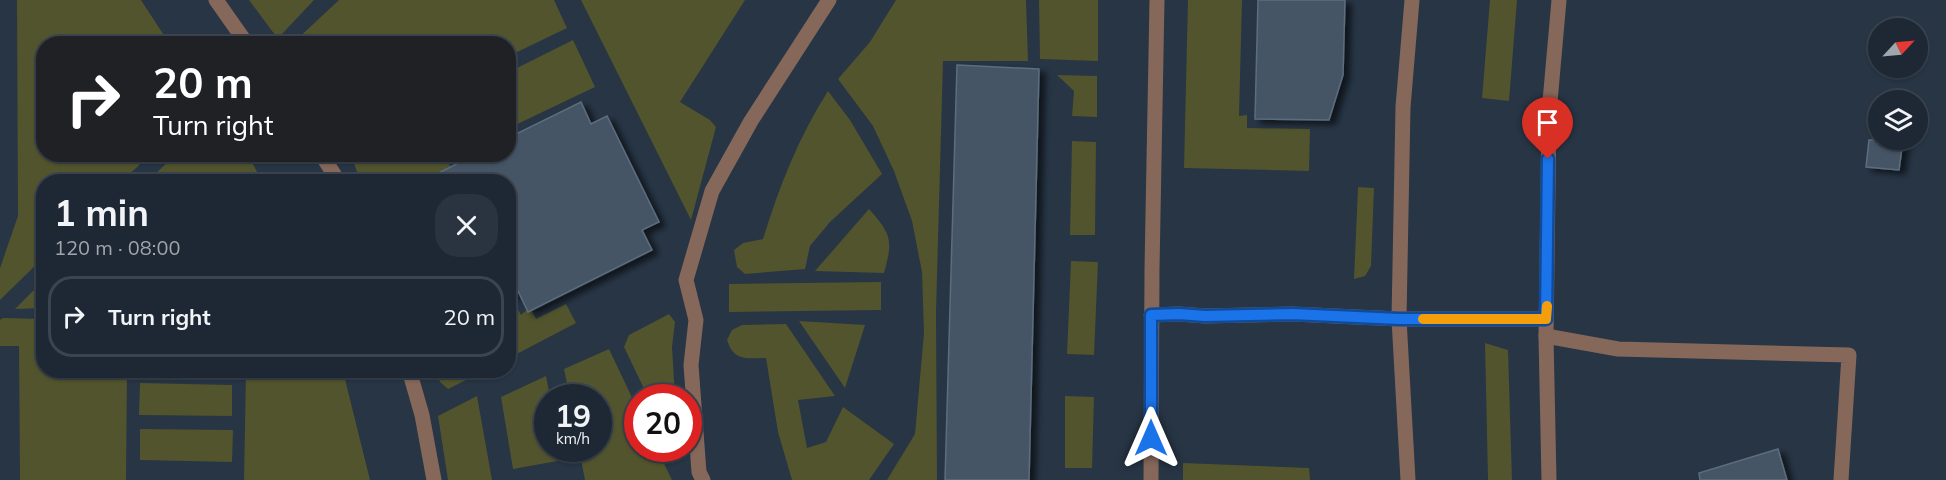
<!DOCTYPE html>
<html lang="en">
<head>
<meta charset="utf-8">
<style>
  :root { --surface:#1d2834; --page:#2a3440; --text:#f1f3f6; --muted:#a0a6ac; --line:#3b444f }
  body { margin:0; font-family:Mulish,sans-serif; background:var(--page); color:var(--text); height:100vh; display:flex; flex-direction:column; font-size:22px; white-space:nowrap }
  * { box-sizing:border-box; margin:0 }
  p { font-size:20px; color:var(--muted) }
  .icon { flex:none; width:33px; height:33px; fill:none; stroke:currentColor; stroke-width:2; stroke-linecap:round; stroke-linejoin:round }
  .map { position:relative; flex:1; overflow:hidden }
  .details { position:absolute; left:36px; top:174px; width:480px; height:204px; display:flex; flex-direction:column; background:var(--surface); border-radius:24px; box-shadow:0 2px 4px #0004,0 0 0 2px var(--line) }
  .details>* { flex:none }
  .banner { position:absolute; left:36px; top:36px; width:480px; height:126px; border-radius:24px; box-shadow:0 2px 4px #0004,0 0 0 2px var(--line); background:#202124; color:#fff; overflow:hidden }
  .needle { width:39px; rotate:64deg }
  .buttons { position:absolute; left:1868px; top:18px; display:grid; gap:12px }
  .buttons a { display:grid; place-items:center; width:60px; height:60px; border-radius:50%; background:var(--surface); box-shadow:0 2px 4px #0004,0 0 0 2px var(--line); font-size:30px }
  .speed { position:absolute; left:534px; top:384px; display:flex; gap:12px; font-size:30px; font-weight:700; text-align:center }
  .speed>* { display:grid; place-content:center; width:78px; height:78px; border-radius:50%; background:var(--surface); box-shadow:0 2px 4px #0004,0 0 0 2px var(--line); line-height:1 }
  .speed small { font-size:15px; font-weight:400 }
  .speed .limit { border:9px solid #d22; background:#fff; color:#111 }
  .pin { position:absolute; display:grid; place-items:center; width:51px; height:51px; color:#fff; margin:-62px -26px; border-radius:50% 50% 50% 0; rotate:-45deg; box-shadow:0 0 6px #0007 }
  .pin .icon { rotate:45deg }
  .me { position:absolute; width:66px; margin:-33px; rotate:0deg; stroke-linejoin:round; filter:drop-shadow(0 0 4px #0008) }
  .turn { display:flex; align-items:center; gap:21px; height:126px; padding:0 18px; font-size:27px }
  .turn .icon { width:78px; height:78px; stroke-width:2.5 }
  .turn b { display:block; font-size:42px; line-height:51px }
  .round { display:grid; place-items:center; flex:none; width:63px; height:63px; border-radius:24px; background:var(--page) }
  .overview { display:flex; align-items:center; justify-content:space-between; height:102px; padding:0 18px }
  h1 { font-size:36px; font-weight:700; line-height:45px }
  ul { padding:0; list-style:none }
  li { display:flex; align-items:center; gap:18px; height:81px; margin:0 12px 9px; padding:0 6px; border:3px solid var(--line); border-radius:24px }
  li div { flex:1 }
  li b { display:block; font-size:22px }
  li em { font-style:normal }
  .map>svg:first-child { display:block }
  .green { fill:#51542c }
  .building { fill:#455566; stroke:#5c6d7e; stroke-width:1.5; filter:url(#shadow) }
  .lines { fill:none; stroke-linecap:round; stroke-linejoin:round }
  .service { stroke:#86685a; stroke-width:15 }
  .tertiary { stroke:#86685a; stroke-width:15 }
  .route-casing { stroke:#114b97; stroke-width:15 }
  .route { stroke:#1a73e8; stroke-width:10 }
  .slow { stroke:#f59e0b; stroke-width:10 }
</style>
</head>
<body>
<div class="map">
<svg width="1946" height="480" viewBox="0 0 1946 480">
  <defs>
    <filter id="shadow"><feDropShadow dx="6" dy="4" stdDeviation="3" flood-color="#0009"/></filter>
  </defs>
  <rect width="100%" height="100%" fill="#273545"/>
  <!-- green -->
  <path class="green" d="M17,0H141L169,43L44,44V154L150,155L122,181L44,182L43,258L0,300V268L18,216Z
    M249,0H314L282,34L275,35Z
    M339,0H554L567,28L509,56L508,44L293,43Z
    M581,0H745L680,102L710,120L716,127L691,220Z
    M896,0H1026L1028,61H943L936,312L937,480H887L915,434L924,333L922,272L912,221L894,171L873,126L838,79L870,42Z
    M1039,0H1098V61L1040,59Z
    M1188,0H1242L1239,116L1247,115V128L1310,129L1309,171L1184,168Z
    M1490,0H1517L1509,101L1482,98Z
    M573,40L595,87L509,128V72Z
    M1057,75L1097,76V117L1072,116L1074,91Z
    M828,91L850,120L882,174L830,222L810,246L805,269L745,274L737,267L734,250L743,243L763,239C779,187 798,138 828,91Z
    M1072,141L1096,142L1095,235H1070Z
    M176,154L248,155L262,181H148Z
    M350,154L452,155L446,158L455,176L445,181H361Z
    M1358,187L1374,188L1371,266L1365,276L1354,279Z
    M869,209C892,235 893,240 884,273L815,271Z
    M1071,261L1098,262L1094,355L1067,354Z
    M43,281V308L15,309Z
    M881,282V310L729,312V284Z
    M513,301L521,315L530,307L536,319L566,304L576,323L509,358V303Z
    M669,314L675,322L672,347L675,397H648L624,347L629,335Z
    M3,318L43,319L44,370L127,371L126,480H20L19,346H0V320Z
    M799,321L865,325L845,388Z
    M786,324L835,396L798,400L807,448L826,442L843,407L894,444L869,480H792L778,432L766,358C747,358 734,362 727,340L732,330L742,325Z
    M1485,343L1508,350L1512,480H1488Z
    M609,349L637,408L638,448L657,449L672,480H585L579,449L598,448V398L570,397L564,369Z
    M246,371H343L370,480H244Z
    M436,371V370L484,371L448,389L440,382Z
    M546,376L550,397L548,398V448L561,449L563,460L513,469L501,397Z
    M140,383L232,385V416L139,415Z
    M477,396L492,480H448L438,416Z
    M1065,396L1094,397L1092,468H1065Z
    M140,429L233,430L232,462L140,460Z
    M1183,463L1309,468L1310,480H1183Z"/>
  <!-- building -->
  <path class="building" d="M1258,0H1345L1343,75L1329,120L1255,119Z
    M957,65L1039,69L1029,480H945Z
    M581,102L591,124L607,116L659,222L642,230L652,250L528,312L518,291L508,296V182H421L476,154H508V138Z
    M1869,140H1903L1899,170L1866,167Z
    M1778,449L1787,480H1700L1699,473Z"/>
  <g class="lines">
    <!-- service -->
    <path class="service" d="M216,0L247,44
      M321,154L339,182
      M1151,315L1179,314L1205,316L1292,314L1399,319H1546
      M1546,336L1618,349L1849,355L1841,480
      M409,370L422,415L434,480
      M703,480L699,472L691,365L696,320L686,280L712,191L751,121L829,0
      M1151,480L1152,269L1157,0
      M1408,480L1399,319L1403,107L1412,0"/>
    <!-- tertiary -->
    <path class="tertiary" d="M1549,480L1546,336L1549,113L1559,0"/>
  </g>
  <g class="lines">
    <defs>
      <path id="route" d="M1151,438V315L1179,314L1205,316L1292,314L1399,319H1546L1548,159"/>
    </defs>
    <!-- route casing -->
    <use href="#route" class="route-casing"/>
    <!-- route -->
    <use href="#route" class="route"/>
    <!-- slow -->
    <path class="slow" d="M1423,319H1546L1547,306"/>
  </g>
</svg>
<div class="buttons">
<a><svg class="needle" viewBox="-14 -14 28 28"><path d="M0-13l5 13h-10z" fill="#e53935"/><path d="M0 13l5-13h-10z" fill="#a0a6ac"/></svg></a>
<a><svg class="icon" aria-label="layers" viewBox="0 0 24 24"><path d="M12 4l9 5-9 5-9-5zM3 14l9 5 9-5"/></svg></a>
</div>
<div class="speed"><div>19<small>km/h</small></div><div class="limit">20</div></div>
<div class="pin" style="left:1548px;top:159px;background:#d93025"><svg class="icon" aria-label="arrive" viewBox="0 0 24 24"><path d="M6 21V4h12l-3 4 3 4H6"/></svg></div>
<svg class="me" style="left:1151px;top:438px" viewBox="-20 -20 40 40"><path d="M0-17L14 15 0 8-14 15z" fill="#1a73e8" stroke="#fff" stroke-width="4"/></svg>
<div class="banner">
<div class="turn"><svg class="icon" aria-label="right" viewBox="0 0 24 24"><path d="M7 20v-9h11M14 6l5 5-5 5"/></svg><div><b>20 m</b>Turn right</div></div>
</div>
<section class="details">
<div class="overview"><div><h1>1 min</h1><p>120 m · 08:00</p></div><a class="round"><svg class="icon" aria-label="close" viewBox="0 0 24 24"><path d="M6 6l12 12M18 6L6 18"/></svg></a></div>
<ul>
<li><svg class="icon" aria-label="right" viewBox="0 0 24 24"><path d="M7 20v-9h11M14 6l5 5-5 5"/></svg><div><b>Turn right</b></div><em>20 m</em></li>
</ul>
</section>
</div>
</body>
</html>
